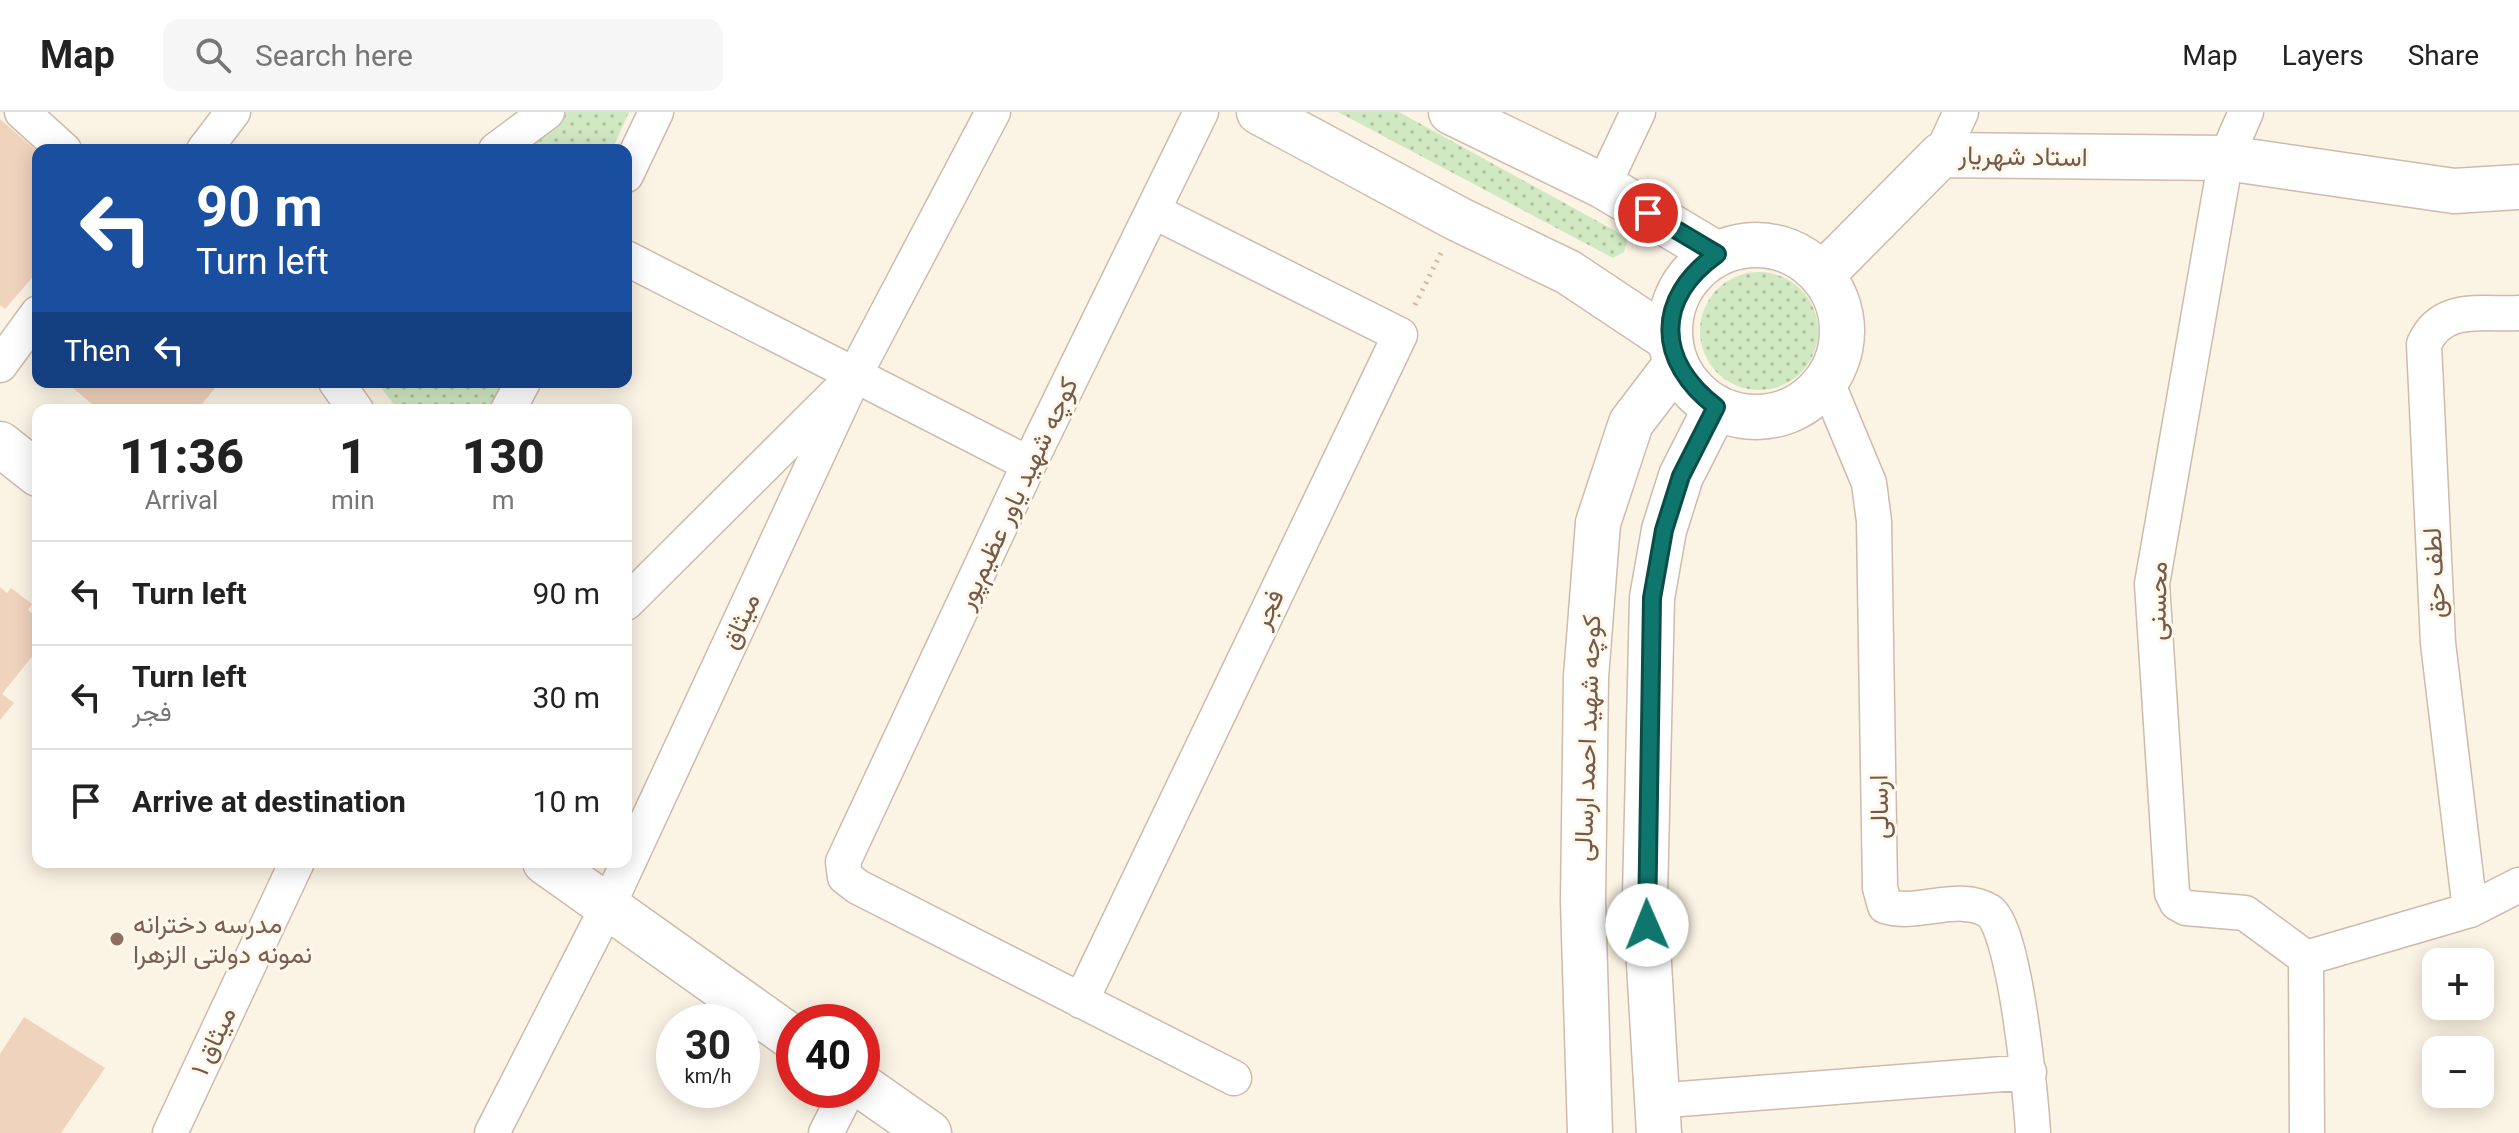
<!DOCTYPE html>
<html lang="en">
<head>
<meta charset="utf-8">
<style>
  :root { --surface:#fff; --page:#f6f6f6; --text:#222; --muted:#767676; --line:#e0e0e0 }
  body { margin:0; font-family:Roboto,Vazirmatn,sans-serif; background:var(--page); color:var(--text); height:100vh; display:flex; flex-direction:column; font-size:30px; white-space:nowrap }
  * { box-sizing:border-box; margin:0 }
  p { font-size:26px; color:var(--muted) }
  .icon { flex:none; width:44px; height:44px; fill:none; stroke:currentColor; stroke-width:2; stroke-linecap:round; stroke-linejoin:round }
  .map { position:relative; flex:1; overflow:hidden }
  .panel { position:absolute; left:32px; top:292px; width:600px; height:464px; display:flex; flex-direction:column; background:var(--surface); border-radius:16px; box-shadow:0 4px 20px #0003 }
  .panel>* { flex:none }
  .banner { position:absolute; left:32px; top:32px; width:600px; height:244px; border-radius:16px; box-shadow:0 4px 20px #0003; background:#1a4fa0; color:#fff; overflow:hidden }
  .fabs { position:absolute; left:2422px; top:836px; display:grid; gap:16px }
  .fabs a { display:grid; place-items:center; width:72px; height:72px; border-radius:16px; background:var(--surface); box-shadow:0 4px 20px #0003; font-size:40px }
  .speed { position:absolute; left:656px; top:892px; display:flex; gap:16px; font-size:40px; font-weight:700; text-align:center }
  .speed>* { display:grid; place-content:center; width:104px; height:104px; border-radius:50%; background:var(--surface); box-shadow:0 4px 20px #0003; line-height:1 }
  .speed small { font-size:20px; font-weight:400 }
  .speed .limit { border:12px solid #d22; background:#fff; color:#111 }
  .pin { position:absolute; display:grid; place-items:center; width:68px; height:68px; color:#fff; margin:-34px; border:4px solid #fff; border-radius:50%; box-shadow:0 2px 8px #0007 }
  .me { position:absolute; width:88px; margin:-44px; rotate:359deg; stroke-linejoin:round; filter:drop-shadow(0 0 6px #0008) }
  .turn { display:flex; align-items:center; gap:28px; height:168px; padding:0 32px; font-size:36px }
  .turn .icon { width:104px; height:104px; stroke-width:2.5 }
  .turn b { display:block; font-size:56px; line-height:68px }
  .then { display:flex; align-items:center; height:76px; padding:0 32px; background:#0003; gap:16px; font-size:30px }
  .eta { display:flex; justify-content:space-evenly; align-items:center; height:136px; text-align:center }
  .eta b { font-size:48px; font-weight:800; line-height:56px }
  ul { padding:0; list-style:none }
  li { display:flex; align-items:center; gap:24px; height:104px; padding:0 32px; border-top:2px solid var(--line) }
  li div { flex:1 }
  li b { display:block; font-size:30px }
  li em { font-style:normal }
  header { display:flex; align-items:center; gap:48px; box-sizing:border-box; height:112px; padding:0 40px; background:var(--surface); border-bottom:2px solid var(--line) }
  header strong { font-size:38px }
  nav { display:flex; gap:44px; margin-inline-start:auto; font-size:28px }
  .search { width:560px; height:72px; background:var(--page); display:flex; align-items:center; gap:20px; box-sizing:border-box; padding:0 28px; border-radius:16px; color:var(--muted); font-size:30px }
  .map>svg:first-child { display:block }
  .green { fill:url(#green-dots) }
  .building { fill:#f0d3bd }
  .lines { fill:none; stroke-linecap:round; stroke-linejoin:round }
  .minor-casing { stroke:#cdbbab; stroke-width:37 }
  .tertiary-casing { stroke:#cdbbab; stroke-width:47 }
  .secondary-casing { stroke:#d1bdab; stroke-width:47 }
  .path { stroke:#d5b6a0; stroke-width:5; stroke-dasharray:2 6; stroke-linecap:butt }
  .minor { stroke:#fff; stroke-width:34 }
  .tertiary { stroke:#fff; stroke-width:44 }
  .secondary { stroke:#fff; stroke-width:44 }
  .route-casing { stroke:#0a4d48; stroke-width:20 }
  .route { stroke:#0f766e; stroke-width:14 }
  .education-dot { fill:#8d6e63; stroke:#fef7ea; stroke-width:3 }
  .labels { text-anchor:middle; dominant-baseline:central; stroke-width:6; stroke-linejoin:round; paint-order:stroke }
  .street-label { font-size:26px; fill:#735a4b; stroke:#fef7ea }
  .education-label { font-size:26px; fill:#785e54; stroke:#fef7ea; text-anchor:start }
</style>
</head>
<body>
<header>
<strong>Map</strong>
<div class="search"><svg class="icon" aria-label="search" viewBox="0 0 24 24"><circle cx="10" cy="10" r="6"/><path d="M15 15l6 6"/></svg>Search here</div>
<nav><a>Map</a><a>Layers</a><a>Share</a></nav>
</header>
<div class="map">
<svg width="2519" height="1021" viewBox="0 0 2519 1021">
  <defs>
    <pattern id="green-dots" width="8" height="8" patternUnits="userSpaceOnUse" patternTransform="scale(2)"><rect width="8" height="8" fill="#d1e9c3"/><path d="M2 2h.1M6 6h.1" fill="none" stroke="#aec0a0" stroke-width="1.8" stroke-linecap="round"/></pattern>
  </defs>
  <rect width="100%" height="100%" fill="#fbf3e4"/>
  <!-- green -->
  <path class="green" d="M567,0H629L612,38H518Z
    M1338,0H1399L1628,126L1624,140L1613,146Z
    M1700 219a59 59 0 1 1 118 0a59 59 0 1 1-118 0Z
    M377,270H504L491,298H398Z"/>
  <!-- building -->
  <path class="building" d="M0,7L38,40V159L5,197L0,193Z
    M66,270H220L197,298H99Z
    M0,475L7,481L11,476L32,492L28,498L38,506V537L2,582L14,591L0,608Z
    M24,905L105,956L61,1021H0V942Z"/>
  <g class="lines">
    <defs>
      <path id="minor" d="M22,0L64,38
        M1201,0L1029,352L843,750L845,765L858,775L1234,966
        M2246,0L2226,46L2152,472L2172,781L2177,791L2186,796L2245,801L2306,846
        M204,38L233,0
        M496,38L547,0
        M1941,43L1961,0
        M626,63L656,0
        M1603,74L1638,0
        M626,146L1029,352
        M0,253L38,201
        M1826,268L1869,371L1874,409L1880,776L1885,794C1917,805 1958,780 1989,799C2015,815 2031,985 2033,1021
        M336,270L356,298
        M508,298L523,270
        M626,491L837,281
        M2470,798L2438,531L2424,232C2442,192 2481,203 2519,201
        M1081,889L1400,223L1153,99
        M1655,989L2029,960
        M170,1021L297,750
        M492,1021L607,796L854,264L993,0
        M826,1021L848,978
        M2307,1021L2306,846L2470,798L2519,773"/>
      <path id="tertiary" d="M1670 219a86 86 0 1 1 172 0a86 86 0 1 1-172 0Z
        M1822,163L1941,43L2226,46L2454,79L2519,75
        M0,332L38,362
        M545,750L794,927
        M862,974L929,1021
        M1590,1021L1583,789L1586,565L1598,411L1631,311L1676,252
        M1659,1021L1645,784L1652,486L1664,418L1681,364L1716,295"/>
      <path id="secondary" d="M1259,0L1458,107L1568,160L1670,228
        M1451,0L1603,74L1717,142"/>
    </defs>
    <!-- minor casing -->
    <use href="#minor" class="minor-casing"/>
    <!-- tertiary casing -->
    <use href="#tertiary" class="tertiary-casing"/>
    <!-- secondary casing -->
    <use href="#secondary" class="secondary-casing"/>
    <!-- path -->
    <path class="path" d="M1415,193L1441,141"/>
    <!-- minor -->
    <use href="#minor" class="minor"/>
    <!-- tertiary -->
    <use href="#tertiary" class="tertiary"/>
    <!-- secondary -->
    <use href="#secondary" class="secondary"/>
  </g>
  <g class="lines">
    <defs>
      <path id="route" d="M1647,813L1652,486L1664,418L1681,364L1716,295C1656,249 1654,187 1717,142L1648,101"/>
    </defs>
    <!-- route casing -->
    <use href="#route" class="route-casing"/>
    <!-- route -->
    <use href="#route" class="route"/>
  </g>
  <!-- markers -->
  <circle class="education-dot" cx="117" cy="827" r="8"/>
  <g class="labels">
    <!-- street labels -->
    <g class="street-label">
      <text transform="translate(2023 44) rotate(1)">استاد شهریار</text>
      <text transform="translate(1017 381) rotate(-65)">کوچه شهید یاور عظیم‌پور</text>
      <text transform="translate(2434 461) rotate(-93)">لطف حق</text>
      <text transform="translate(2157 489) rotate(-89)">محسنی</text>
      <text transform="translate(1268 497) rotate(-65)">فجر</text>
      <text transform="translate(740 509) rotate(-65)">میثاق</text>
      <text transform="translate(1587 626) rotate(-88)">کوچه شهید احمد ارسالی</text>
      <text transform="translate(1879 695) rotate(-91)">ارسالی</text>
      <text transform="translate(213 929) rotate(-65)">میثاق ۱</text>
    </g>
    <!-- education labels -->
    <g class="education-label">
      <text x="133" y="812">مدرسه دخترانه<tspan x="133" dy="30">نمونه دولتی الزهرا</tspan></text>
    </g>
  </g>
</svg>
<div class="fabs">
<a>+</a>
<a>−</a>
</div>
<div class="speed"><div>30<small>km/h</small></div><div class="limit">40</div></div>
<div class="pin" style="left:1648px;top:101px;background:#d93025"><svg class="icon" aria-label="arrive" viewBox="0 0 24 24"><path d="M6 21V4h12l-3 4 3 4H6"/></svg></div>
<svg class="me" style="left:1647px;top:813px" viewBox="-20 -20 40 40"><circle r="19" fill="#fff"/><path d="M0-13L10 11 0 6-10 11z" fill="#0f766e"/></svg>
<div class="banner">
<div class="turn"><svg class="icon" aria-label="left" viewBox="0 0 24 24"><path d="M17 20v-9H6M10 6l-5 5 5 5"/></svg><div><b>90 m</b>Turn left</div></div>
<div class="then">Then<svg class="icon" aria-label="left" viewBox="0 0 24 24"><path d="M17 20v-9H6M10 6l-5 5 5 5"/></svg></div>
</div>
<section class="panel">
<div class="eta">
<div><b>11:36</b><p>Arrival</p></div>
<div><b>1</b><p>min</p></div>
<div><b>130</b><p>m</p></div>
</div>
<ul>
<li><svg class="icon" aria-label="left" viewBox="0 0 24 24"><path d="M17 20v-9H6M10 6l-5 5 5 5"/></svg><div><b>Turn left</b></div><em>90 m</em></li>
<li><svg class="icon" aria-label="left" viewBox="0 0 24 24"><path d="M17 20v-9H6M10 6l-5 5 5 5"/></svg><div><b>Turn left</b><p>فجر</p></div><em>30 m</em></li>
<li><svg class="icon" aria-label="arrive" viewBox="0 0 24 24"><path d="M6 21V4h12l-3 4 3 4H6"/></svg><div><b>Arrive at destination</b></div><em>10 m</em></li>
</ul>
</section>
</div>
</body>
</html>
